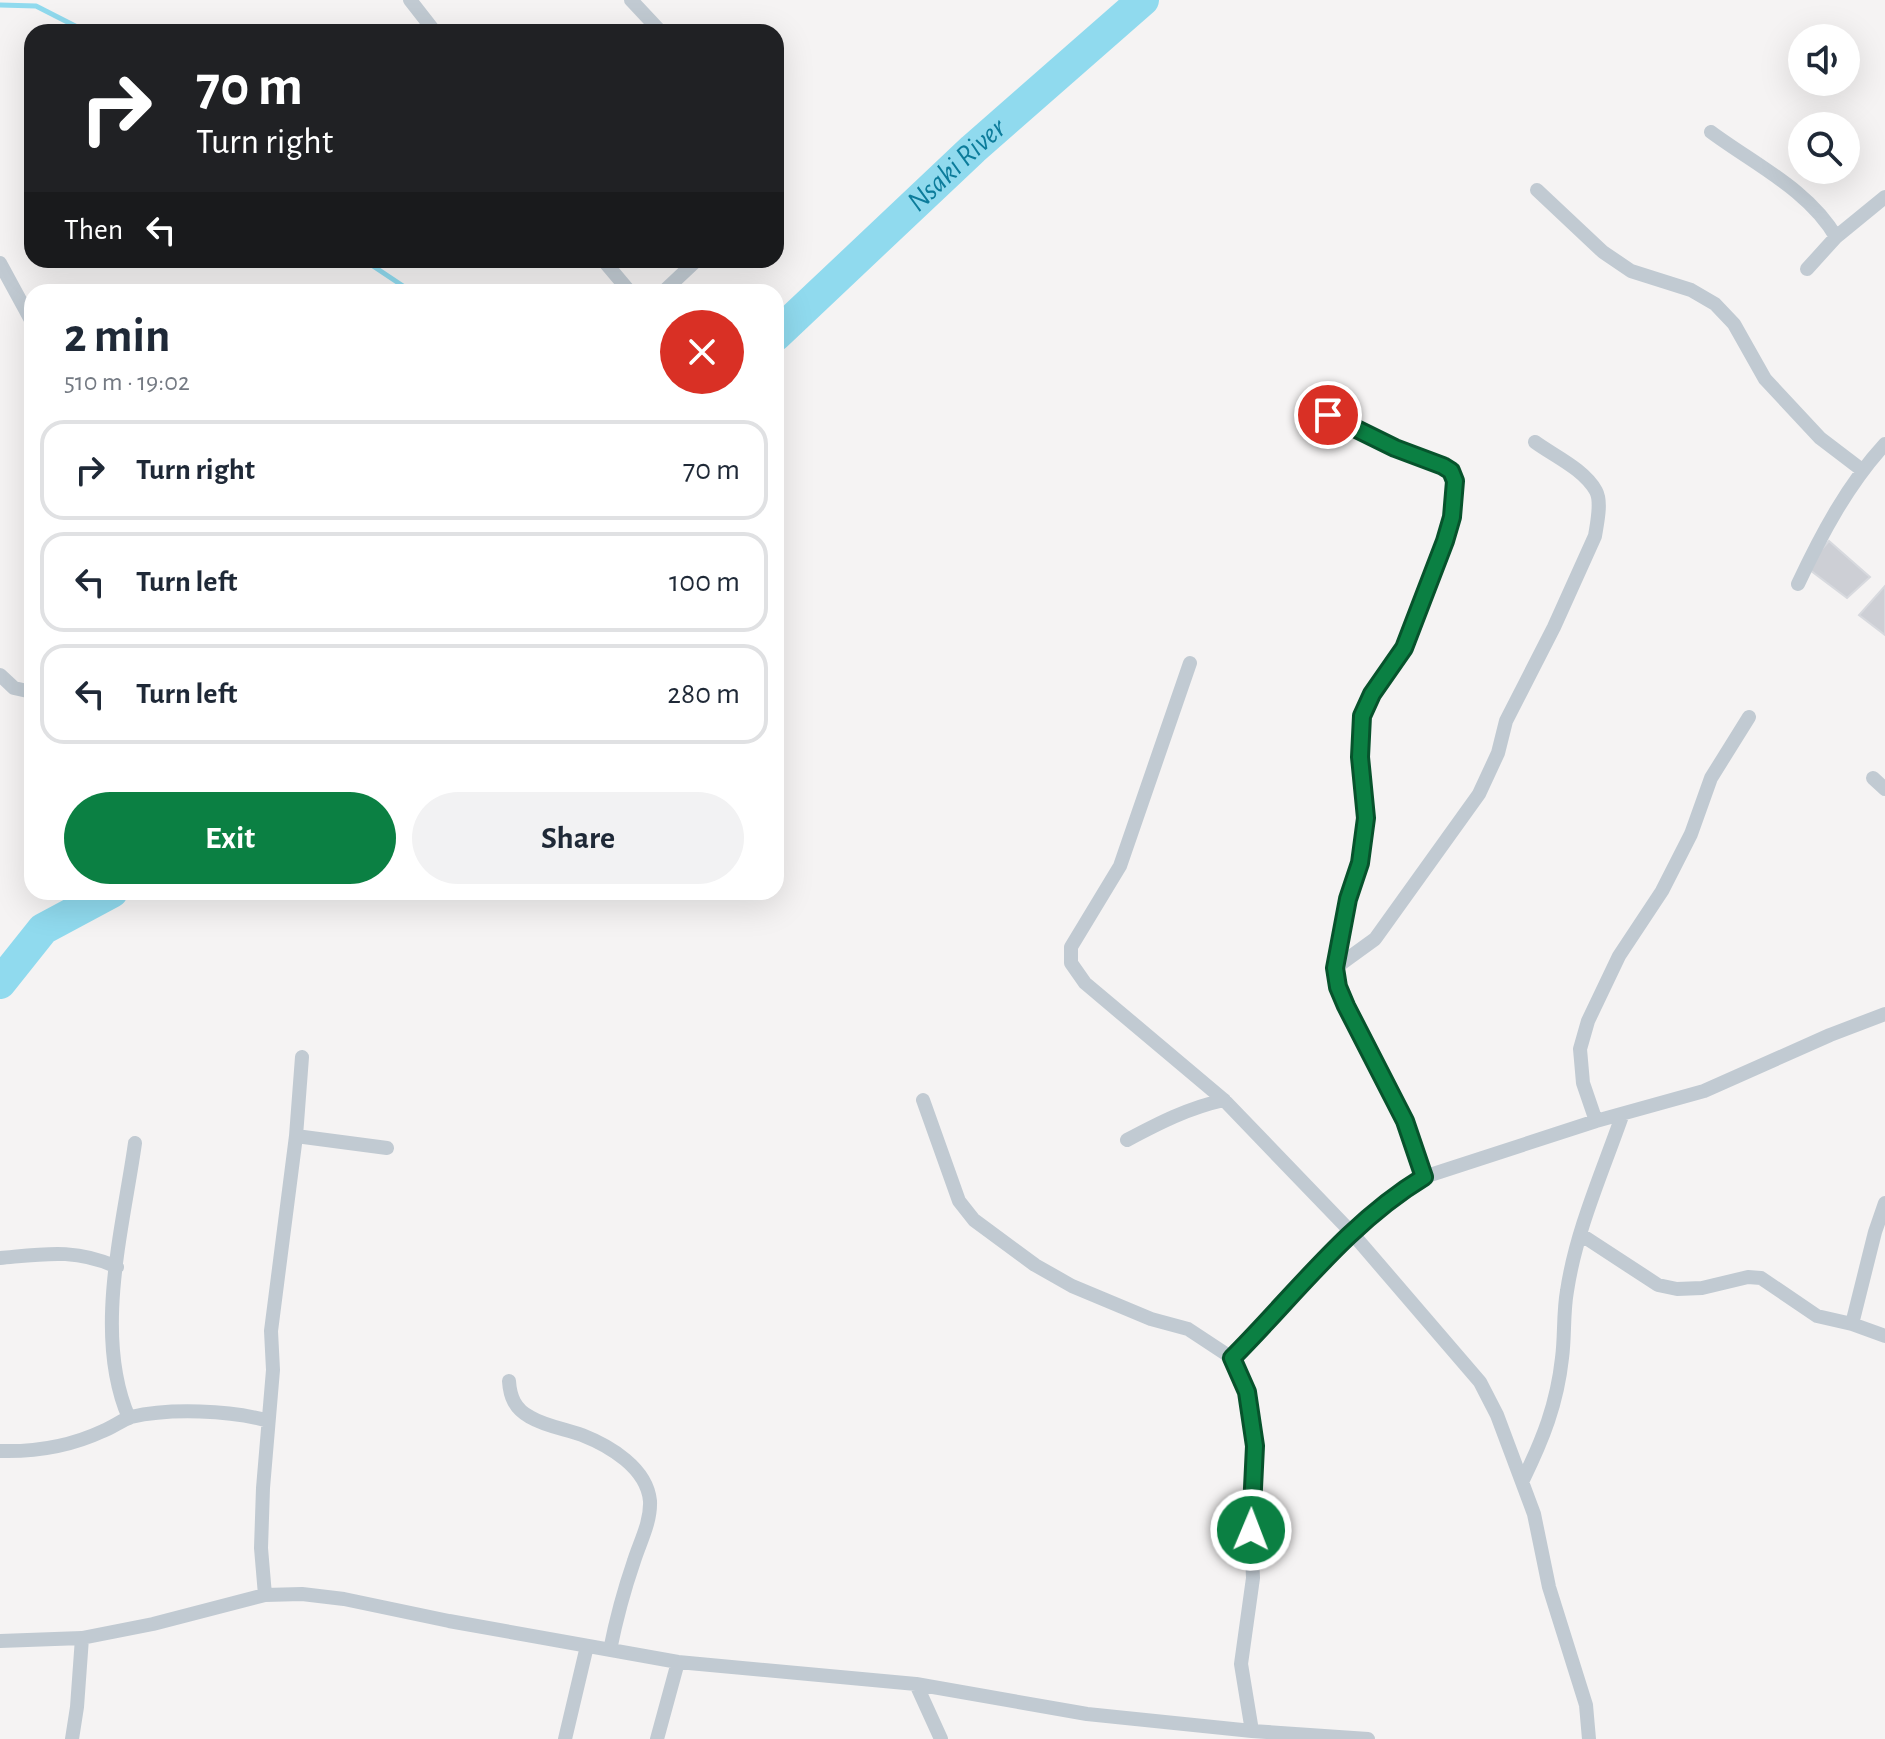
<!DOCTYPE html>
<html lang="en">
<head>
<meta charset="utf-8">
<style>
  :root { --surface:#fff; --page:#f2f2f3; --text:#1f2937; --muted:#747a83; --line:#e0e1e3; --accent:#0b8043 }
  body { margin:0; font-family:"Alegreya Sans",sans-serif; background:var(--page); color:var(--text); height:100vh; display:flex; flex-direction:column; font-size:30px; white-space:nowrap }
  * { box-sizing:border-box; margin:0 }
  p { font-size:26px; color:var(--muted) }
  .icon { flex:none; width:44px; height:44px; fill:none; stroke:currentColor; stroke-width:2; stroke-linecap:round; stroke-linejoin:round }
  .map { position:relative; flex:1; overflow:hidden }
  .drawer { position:absolute; left:24px; top:284px; width:760px; height:616px; display:flex; flex-direction:column; background:var(--surface); border-radius:24px; box-shadow:0 8px 32px #0002 }
  .drawer>* { flex:none }
  .guide { position:absolute; left:24px; top:24px; width:760px; height:244px; border-radius:24px; box-shadow:0 8px 32px #0002; background:#202124; color:#fff; overflow:hidden }
  .buttons { position:absolute; left:1788px; top:24px; display:grid; gap:16px }
  .buttons a { display:grid; place-items:center; width:72px; height:72px; border-radius:50%; background:var(--surface); box-shadow:0 8px 32px #0002; font-size:40px }
  .pin { position:absolute; display:grid; place-items:center; width:68px; height:68px; color:#fff; margin:-34px; border:4px solid #fff; border-radius:50%; box-shadow:0 2px 8px #0007 }
  .me { position:absolute; width:88px; margin:-44px; rotate:1deg; stroke-linejoin:round; filter:drop-shadow(0 0 6px #0008) }
  .turn { display:flex; align-items:center; gap:28px; height:168px; padding:0 40px; font-size:36px }
  .turn .icon { width:104px; height:104px; stroke-width:2.5 }
  .turn b { display:block; font-size:56px; line-height:68px }
  .then { display:flex; align-items:center; height:76px; padding:0 40px; background:#0003; gap:16px; font-size:30px }
  .round { display:grid; place-items:center; flex:none; width:84px; height:84px; border-radius:42px; background:var(--page) }
  .overview { display:flex; align-items:center; justify-content:space-between; height:136px; padding:0 40px }
  h1 { font-size:48px; font-weight:700; line-height:60px }
  .primary-button { display:flex; gap:16px; margin-top:auto; padding:16px 40px }
  .primary-button a { flex:1; height:92px; border-radius:48px; background:var(--accent); color:#fff; font-size:32px; font-weight:700; line-height:92px; text-align:center }
  .primary-button a+a { background:var(--page); color:var(--text) }
  ul { padding:0; list-style:none }
  li { display:flex; align-items:center; gap:24px; height:100px; margin:0 16px 12px; padding:0 24px; border:4px solid var(--line); border-radius:24px }
  li div { flex:1 }
  li b { display:block; font-size:30px }
  li em { font-style:normal }
  .map>svg:first-child { display:block }
  .lines { fill:none; stroke-linecap:round; stroke-linejoin:round }
  .stream { stroke:#90daee; stroke-width:5 }
  .river { stroke:#90daee; stroke-width:32 }
  .building { fill:#cdcfd5; stroke:#d7d9de; stroke-width:2 }
  .street { stroke:#c1cad2; stroke-width:14 }
  .route-casing { stroke:#07532c; stroke-width:20 }
  .route { stroke:#0b8043; stroke-width:14 }
  .labels { text-anchor:middle; dominant-baseline:central; stroke-width:7; stroke-linejoin:round; paint-order:stroke }
  .water-label { font-size:30px; font-style:italic; fill:#0c7c9b; stroke:#fff }
</style>
</head>
<body>
<div class="map">
<svg width="1885" height="1739" viewBox="0 0 1885 1739">
  <rect width="100%" height="100%" fill="#f5f3f3"/>
  <g class="lines">
    <!-- stream -->
    <path class="stream" d="M0,5L36,6L87,32
      M364,260L412,292"/>
    <!-- river -->
    <g class="river">
      <path id="s1" d="M776,335L973,149L1143,0"/>
      <path d="M0,983L43,929L112,892"/>
    </g>
  </g>
  <!-- building -->
  <path class="building" d="M1829,541L1870,577L1847,598L1806,567Z
    M1885,586V635L1859,615Z"/>
  <g class="lines">
    <!-- street -->
    <path class="street" d="M410,0L435,32
      M631,0L661,32
      M1711,132C1754,164 1809,190 1836,237
      M1537,190L1603,252L1631,271L1691,290L1715,304L1734,324L1765,379L1820,438L1862,470
      M603,260L630,292
      M0,263L32,322
      M1807,269L1836,237L1885,197
      M663,292L697,260
      M1305,405L1351,425L1395,448L1443,466L1451,471L1455,481L1452,517L1445,541L1404,648L1372,694L1362,716L1360,757L1366,818L1360,863L1348,899L1335,968L1338,987L1346,1006L1405,1121L1424,1177
      M1798,584C1821,535 1848,484 1885,444
      M1190,663L1120,866L1071,947V963L1085,983L1224,1100L1352,1233L1480,1382L1497,1415L1534,1514L1549,1587L1586,1705L1589,1739
      M0,675L14,688L32,692
      M1873,778L1885,789
      M1335,968L1375,939L1479,794L1498,753L1506,721L1554,627L1595,536C1597,523 1602,502 1596,491C1584,469 1554,456 1535,442
      M923,1100L959,1201L974,1220L1035,1265L1072,1286L1151,1319L1188,1329L1232,1358L1247,1392L1255,1446L1251,1530L1253,1578L1241,1664L1252,1731
      M1596,1121L1583,1083L1580,1049L1588,1021L1619,956L1662,891L1691,834L1711,778L1749,717
      M296,1136L387,1148
      M1127,1140C1159,1123 1188,1108 1224,1100
      M1580,1234L1658,1285L1677,1289L1702,1288L1748,1277L1761,1278L1817,1316L1852,1324L1885,1336
      M0,1258C44,1254 75,1248 117,1267
      M1852,1324L1875,1232L1885,1203
      M1232,1358L1295,1288L1352,1233L1380,1207L1424,1177L1596,1121L1704,1091L1830,1035L1885,1014
      M509,1381C510,1397 515,1409 530,1417C545,1426 565,1429 582,1435C610,1446 647,1468 650,1501C651,1522 640,1542 634,1561C624,1590 616,1620 610,1650
      M129,1418C93,1336 123,1228 135,1143
      M0,1451C36,1452 71,1446 103,1431C113,1427 122,1420 131,1417C169,1408 231,1410 268,1421
      M1523,1480C1543,1439 1557,1404 1562,1358C1565,1336 1563,1313 1567,1291C1576,1231 1602,1173 1622,1116
      M265,1595L261,1548L263,1488L273,1370L271,1331L296,1136L302,1057
      M0,1641L82,1638L153,1624L265,1595L302,1594L344,1599L449,1621L678,1662L916,1684L1087,1714L1252,1731L1368,1739
      M916,1684L941,1739
      M72,1739L77,1707L82,1638
      M565,1739L587,1646
      M657,1739L678,1662"/>
  </g>
  <g class="lines">
    <defs>
      <path id="route" d="M1251,1530L1255,1446L1247,1392L1232,1358C1294,1296 1348,1223 1424,1177L1405,1121L1346,1006L1338,987L1335,968L1348,899L1360,863L1366,818L1360,757L1362,716L1372,694L1404,648L1445,541L1452,517L1455,481L1451,471L1443,466L1395,448L1328,415"/>
    </defs>
    <!-- route casing -->
    <use href="#route" class="route-casing"/>
    <!-- route -->
    <use href="#route" class="route"/>
  </g>
  <g class="labels">
    <!-- water labels -->
    <g class="water-label">
      <text stroke="none"><textPath href="#s1" startOffset="248">Nsaki River</textPath></text>
    </g>
  </g>
</svg>
<div class="buttons">
<a><svg class="icon" aria-label="sound" viewBox="0 0 24 24"><path d="M4 9h4l5-4v14l-5-4H4zM17 9q2 3 0 6"/></svg></a>
<a><svg class="icon" aria-label="search" viewBox="0 0 24 24"><circle cx="10" cy="10" r="6"/><path d="M15 15l6 6"/></svg></a>
</div>
<div class="pin" style="left:1328px;top:415px;background:#d93025"><svg class="icon" aria-label="arrive" viewBox="0 0 24 24"><path d="M6 21V4h12l-3 4 3 4H6"/></svg></div>
<svg class="me" style="left:1251px;top:1530px" viewBox="-20 -20 40 40"><circle r="17" fill="#0b8043" stroke="#fff" stroke-width="3"/><path d="M0-11L8 9 0 5-8 9z" fill="#fff"/></svg>
<div class="guide">
<div class="turn"><svg class="icon" aria-label="right" viewBox="0 0 24 24"><path d="M7 20v-9h11M14 6l5 5-5 5"/></svg><div><b>70 m</b>Turn right</div></div>
<div class="then">Then<svg class="icon" aria-label="left" viewBox="0 0 24 24"><path d="M17 20v-9H6M10 6l-5 5 5 5"/></svg></div>
</div>
<section class="drawer">
<div class="overview"><div><h1>2 min</h1><p>510 m · 19:02</p></div><a class="round" style="background:#d93025;color:#fff"><svg class="icon" aria-label="close" viewBox="0 0 24 24"><path d="M6 6l12 12M18 6L6 18"/></svg></a></div>
<ul>
<li><svg class="icon" aria-label="right" viewBox="0 0 24 24"><path d="M7 20v-9h11M14 6l5 5-5 5"/></svg><div><b>Turn right</b></div><em>70 m</em></li>
<li><svg class="icon" aria-label="left" viewBox="0 0 24 24"><path d="M17 20v-9H6M10 6l-5 5 5 5"/></svg><div><b>Turn left</b></div><em>100 m</em></li>
<li><svg class="icon" aria-label="left" viewBox="0 0 24 24"><path d="M17 20v-9H6M10 6l-5 5 5 5"/></svg><div><b>Turn left</b></div><em>280 m</em></li>
</ul>
<div class="primary-button"><a>Exit</a><a>Share</a></div>
</section>
</div>
</body>
</html>
